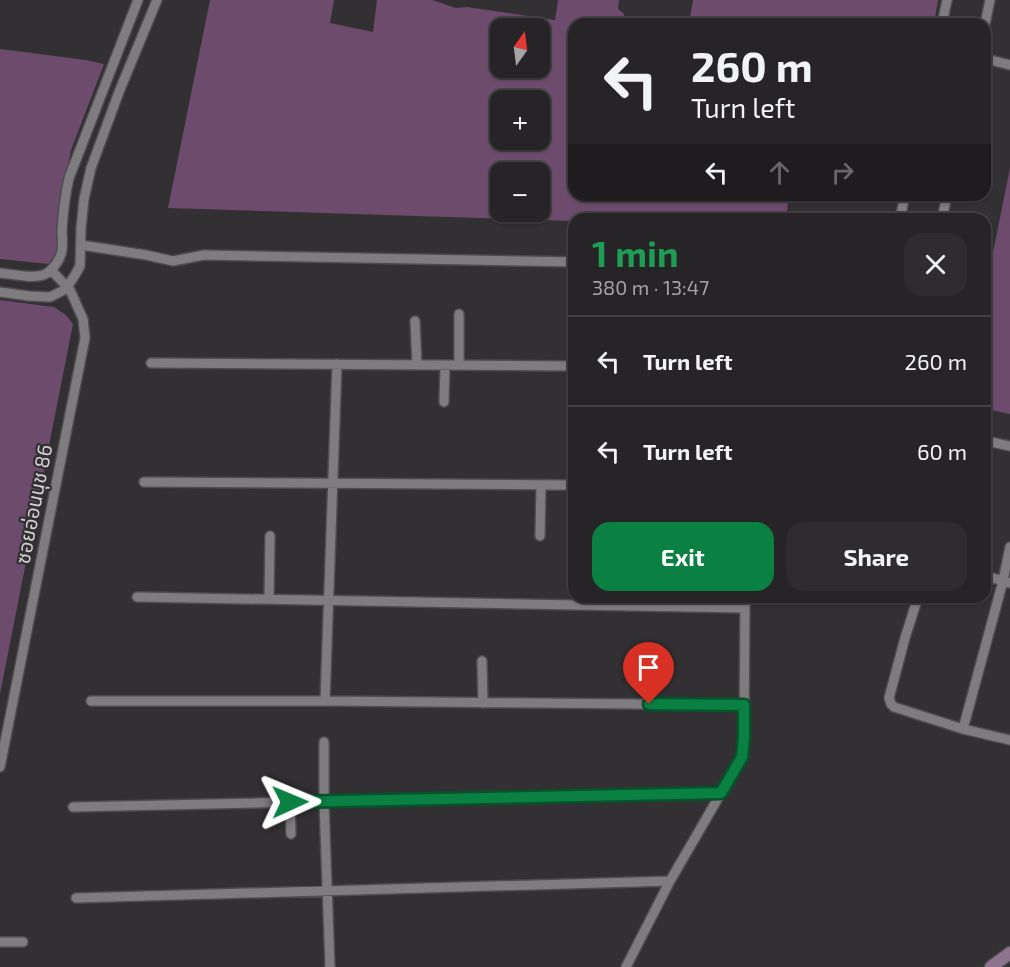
<!DOCTYPE html>
<html lang="en">
<head>
<meta charset="utf-8">
<style>
  :root { --surface:#262426; --page:#2e2c2e; --text:#f1f3f6; --muted:#a4a4a7; --line:#424143; --accent:#0b8043 }
  body { margin:0; font-family:"Exo 2","Noto Sans Thai",sans-serif; background:var(--page); color:var(--text); height:100vh; display:flex; flex-direction:column; font-size:22px; white-space:nowrap }
  * { box-sizing:border-box; margin:0 }
  p { font-size:20px; color:var(--muted) }
  .icon { flex:none; width:33px; height:33px; fill:none; stroke:currentColor; stroke-width:2; stroke-linecap:round; stroke-linejoin:round }
  .map { position:relative; flex:1; overflow:hidden }
  .sheet { position:absolute; left:568px; top:213px; width:423px; height:390px; display:flex; flex-direction:column; background:var(--surface); border-radius:18px; box-shadow:0 2px 4px #0004,0 0 0 2px var(--line) }
  .sheet>* { flex:none }
  .hud { position:absolute; left:568px; top:18px; width:423px; height:183px; border-radius:18px; box-shadow:0 2px 4px #0004,0 0 0 2px var(--line); background:#262426; color:var(--text); overflow:hidden }
  .needle { width:39px; rotate:14deg }
  .fabs { position:absolute; left:490px; top:18px; display:grid; gap:12px }
  .fabs a { display:grid; place-items:center; width:60px; height:60px; border-radius:12px; background:var(--surface); box-shadow:0 2px 4px #0004,0 0 0 2px var(--line); font-size:30px }
  .pin { position:absolute; display:grid; place-items:center; width:51px; height:51px; color:#fff; margin:-62px -26px; border-radius:50% 50% 50% 0; rotate:-45deg; box-shadow:0 0 6px #0007 }
  .pin .icon { rotate:45deg }
  .me { position:absolute; width:66px; margin:-33px; rotate:89deg; stroke-linejoin:round; filter:drop-shadow(0 0 4px #0008) }
  .turn { display:flex; align-items:center; gap:21px; height:126px; padding:0 24px; font-size:27px }
  .turn .icon { width:78px; height:78px; stroke-width:2.5 }
  .turn b { display:block; font-size:42px; line-height:51px }
  .lanes { display:flex; align-items:center; height:57px; padding:0 24px; background:#0003; justify-content:center; gap:30px; direction:ltr }
  .lanes .off { opacity:.35 }
  .round { display:grid; place-items:center; flex:none; width:63px; height:63px; border-radius:18px; background:var(--page) }
  .headline { display:flex; align-items:center; justify-content:space-between; height:102px; padding:0 24px }
  h1 { font-size:36px; font-weight:700; line-height:45px; color:#1e9e55 }
  .cta { display:flex; gap:12px; margin-top:auto; padding:12px 24px }
  .cta a { flex:1; height:69px; border-radius:18px; background:var(--accent); color:#fff; font-size:24px; font-weight:700; line-height:69px; text-align:center }
  .cta a+a { background:var(--page); color:var(--text) }
  ul { padding:0; list-style:none }
  li { display:flex; align-items:center; gap:18px; height:90px; padding:0 24px; border-top:2px solid var(--line) }
  li div { flex:1 }
  li b { display:block; font-size:22px }
  li em { font-style:normal }
  .map>svg:first-child { display:block }
  .green { fill:#6d4b6c; fill-rule:evenodd }
  .lines { fill:none; stroke-linecap:round; stroke-linejoin:round }
  .street-casing { stroke:#4e4c4e; stroke-width:12 }
  .secondary-casing { stroke:#4e4c4e; stroke-width:15 }
  .street { stroke:#7e7c7e; stroke-width:9 }
  .secondary { stroke:#8f748f; stroke-width:12 }
  .route-casing { stroke:#07532c; stroke-width:15 }
  .route { stroke:#0b8043; stroke-width:10 }
  .labels { text-anchor:middle; dominant-baseline:central; stroke-width:4.5; stroke-linejoin:round; paint-order:stroke }
  .street-label { font-size:20px; fill:#d4d3d4; stroke:#323032 }
</style>
</head>
<body>
<div class="map">
<svg width="1010" height="967" viewBox="0 0 1010 967">
  <rect width="100%" height="100%" fill="#323032"/>
  <!-- green -->
  <path class="green" d="M210,0H334L330,23L373,32L377,0H432L456,8L467,7L555,20L558,0H619L618,9L624,14L623,24H574V195H789L786,219H574V221L168,208ZM540,28V68H501V28ZM501,100H540V140H501ZM540,172V212H501V172Z
    M693,0H938L934,24H689Z
    M0,49L86,60L104,64L71,150L57,223V251L49,264L0,259Z
    M1010,168V414L986,409V287Z
    M0,300L54,307L66,315L73,324L0,694Z"/>
  <g class="lines">
    <defs>
      <path id="street" d="M942,24L947,0
        M985,24L990,0
        M986,59L1010,65
        M900,219L905,195
        M942,219L947,195
        M81,245L146,255L173,261L204,255L574,262
        M0,273C12,274 32,279 43,275C52,272 61,259 62,250C63,243 62,237 62,230C63,213 65,196 69,178L138,0
        M0,292L29,296L50,297L66,289L75,275L80,266L81,228L84,199L91,168L119,92L157,0
        M415,321L417,365
        M151,363L574,366
        M459,365V314
        M444,402L445,365
        M986,441L1010,446
        M144,482L574,485
        M540,536L541,485
        M986,576L1010,583
        M137,597L745,608
        M918,597L905,638L889,698L891,704L894,707L963,729L1010,740
        M269,599L270,536
        M482,661L483,703
        M91,701H325L744,705
        M325,701L337,364
        M963,729L1003,581L1010,547
        M324,742V802L330,967
        M0,767L85,338L83,319L70,290L51,270
        M290,802L291,834
        M73,807L721,793
        M76,898L670,881
        M0,942H23
        M626,967L670,881L742,757L744,737L745,597"/>
      <path id="secondary" d="M991,967L1010,953"/>
    </defs>
    <!-- street casing -->
    <use href="#street" class="street-casing"/>
    <!-- secondary casing -->
    <use href="#secondary" class="secondary-casing"/>
    <!-- street -->
    <use href="#street" class="street"/>
    <!-- secondary -->
    <use href="#secondary" class="secondary"/>
  </g>
  <g class="lines">
    <defs>
      <path id="route" d="M290,802L721,793L742,757L744,737V705L649,704"/>
    </defs>
    <!-- route casing -->
    <use href="#route" class="route-casing"/>
    <!-- route -->
    <use href="#route" class="route"/>
  </g>
  <g class="labels">
    <!-- street labels -->
    <g class="street-label">
      <text transform="translate(33 504) rotate(-79)">ซอยอ่อนนุช 86</text>
    </g>
  </g>
</svg>
<div class="fabs">
<a><svg class="needle" viewBox="-14 -14 28 28"><path d="M0-13l5 13h-10z" fill="#e53935"/><path d="M0 13l5-13h-10z" fill="#a4a4a7"/></svg></a>
<a>+</a>
<a>−</a>
</div>
<div class="pin" style="left:649px;top:704px;background:#d93025"><svg class="icon" aria-label="arrive" viewBox="0 0 24 24"><path d="M6 21V4h12l-3 4 3 4H6"/></svg></div>
<svg class="me" style="left:290px;top:802px" viewBox="-20 -20 40 40"><path d="M0-17L14 15 0 8-14 15z" fill="#0b8043" stroke="#fff" stroke-width="4"/></svg>
<div class="hud">
<div class="turn"><svg class="icon" aria-label="left" viewBox="0 0 24 24"><path d="M17 20v-9H6M10 6l-5 5 5 5"/></svg><div><b>260 m</b>Turn left</div></div>
<div class="lanes"><svg class="icon" aria-label="left" viewBox="0 0 24 24"><path d="M17 20v-9H6M10 6l-5 5 5 5"/></svg><svg class="icon off" aria-label="ahead" viewBox="0 0 24 24"><path d="M12 20V5M6 11l6-6 6 6"/></svg><svg class="icon off" aria-label="right" viewBox="0 0 24 24"><path d="M7 20v-9h11M14 6l5 5-5 5"/></svg></div>
</div>
<section class="sheet">
<div class="headline"><div><h1>1 min</h1><p>380 m · 13:47</p></div><a class="round"><svg class="icon" aria-label="close" viewBox="0 0 24 24"><path d="M6 6l12 12M18 6L6 18"/></svg></a></div>
<ul>
<li><svg class="icon" aria-label="left" viewBox="0 0 24 24"><path d="M17 20v-9H6M10 6l-5 5 5 5"/></svg><div><b>Turn left</b></div><em>260 m</em></li>
<li><svg class="icon" aria-label="left" viewBox="0 0 24 24"><path d="M17 20v-9H6M10 6l-5 5 5 5"/></svg><div><b>Turn left</b></div><em>60 m</em></li>
</ul>
<div class="cta"><a>Exit</a><a>Share</a></div>
</section>
</div>
</body>
</html>
